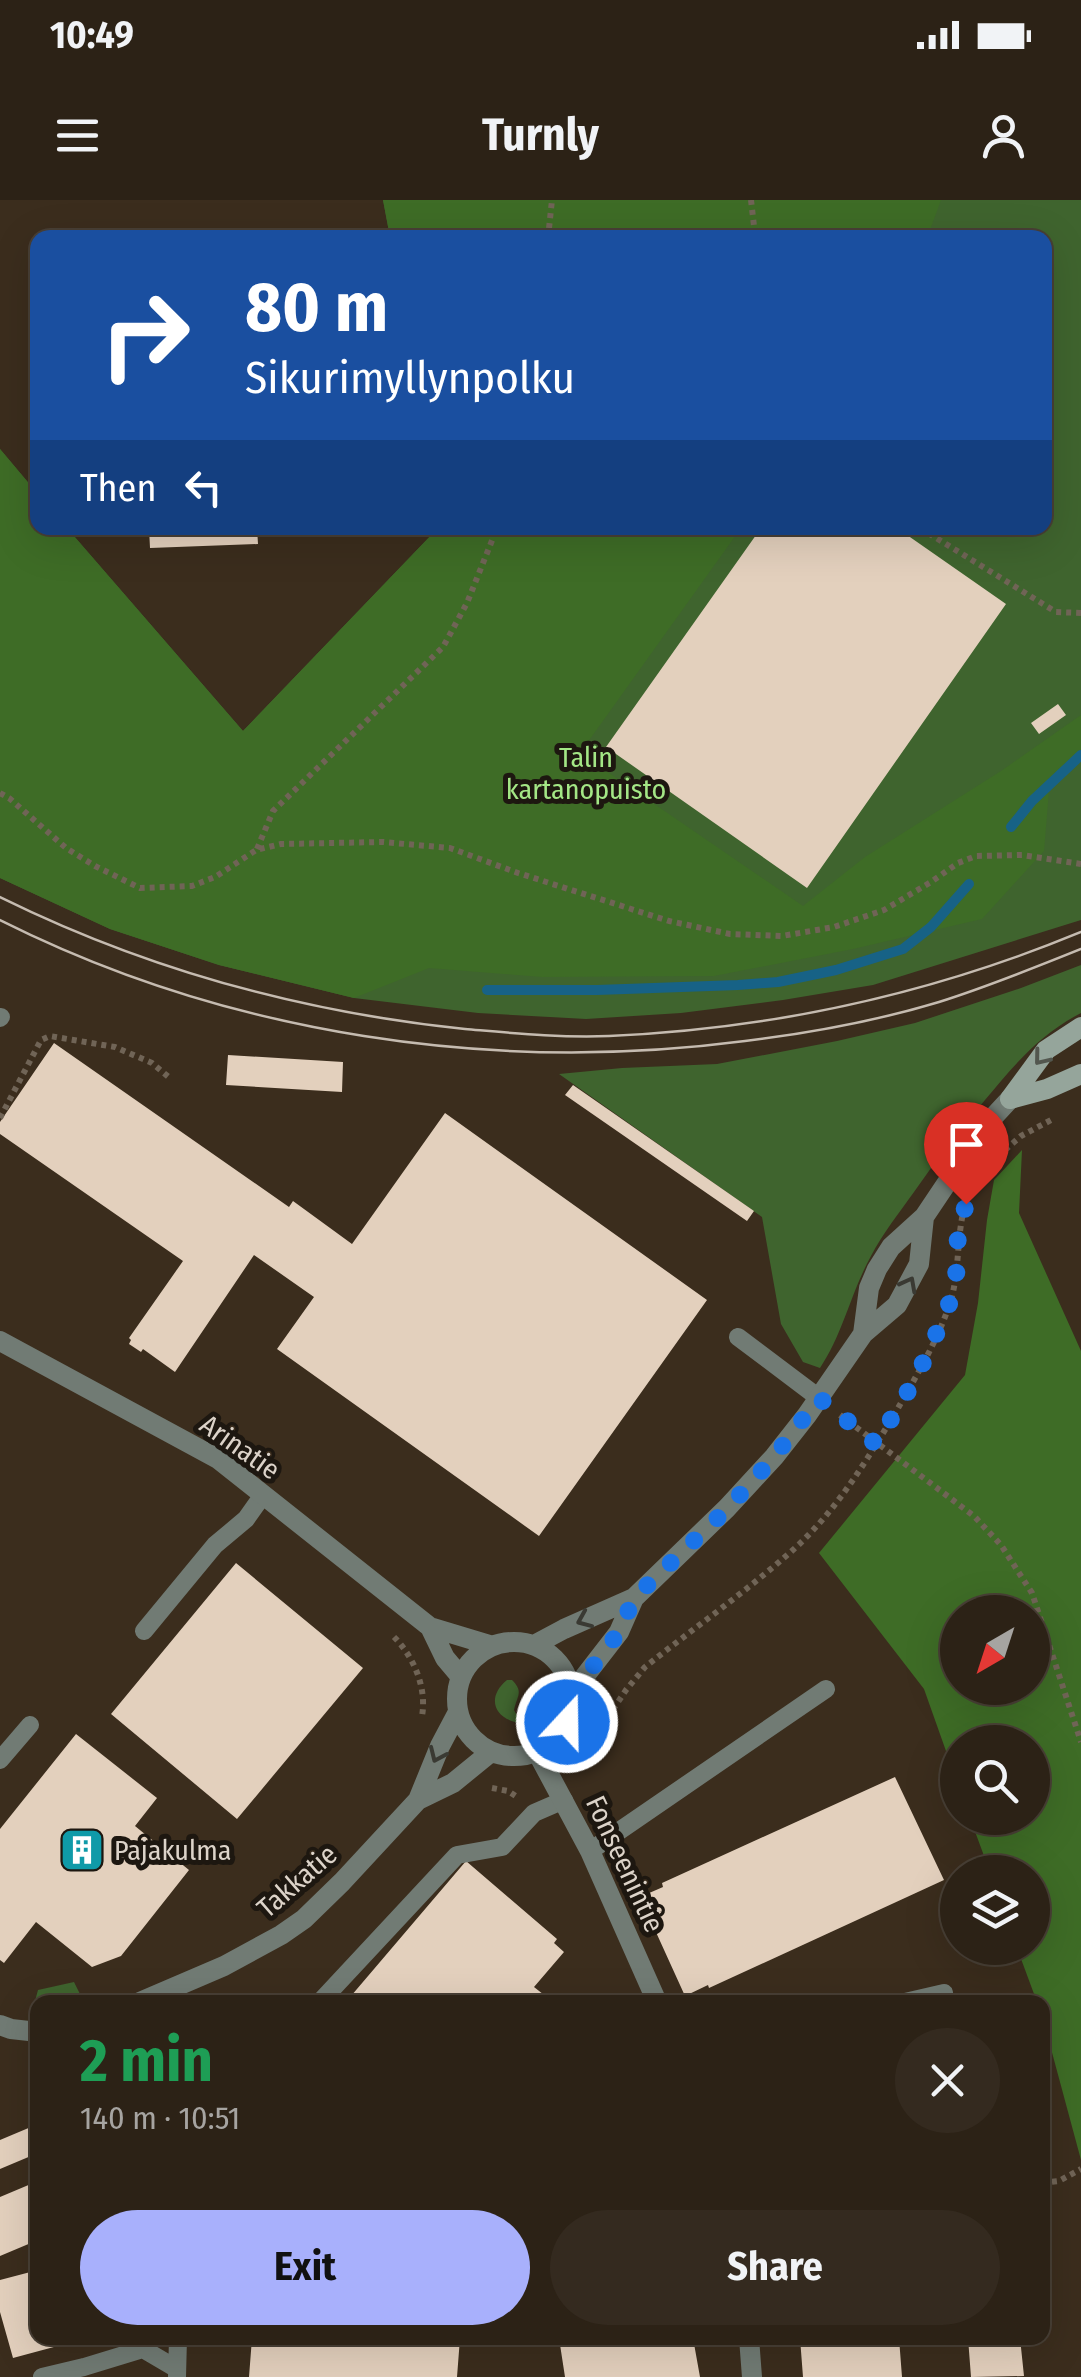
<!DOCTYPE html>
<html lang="en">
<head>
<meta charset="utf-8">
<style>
  :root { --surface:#2c2216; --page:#342a1f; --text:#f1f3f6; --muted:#a6a4a1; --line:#483f35; --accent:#a8b0fc }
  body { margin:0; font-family:"Fira Sans Condensed",sans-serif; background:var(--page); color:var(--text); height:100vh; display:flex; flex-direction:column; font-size:38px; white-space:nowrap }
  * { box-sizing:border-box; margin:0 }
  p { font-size:32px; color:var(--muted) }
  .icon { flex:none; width:55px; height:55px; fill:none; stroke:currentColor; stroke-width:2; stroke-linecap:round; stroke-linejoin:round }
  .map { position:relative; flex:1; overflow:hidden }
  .drawer { position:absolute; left:30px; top:1795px; width:1020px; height:350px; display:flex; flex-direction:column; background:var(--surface); border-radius:20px; box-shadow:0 10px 40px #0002,0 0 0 2px var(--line) }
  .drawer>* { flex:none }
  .guide { position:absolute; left:30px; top:30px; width:1022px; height:305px; border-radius:20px; box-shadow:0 10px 40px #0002,0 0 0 2px var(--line); background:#1a4fa0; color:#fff; overflow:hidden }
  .needle { width:65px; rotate:219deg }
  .tools { position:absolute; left:940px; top:1395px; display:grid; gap:20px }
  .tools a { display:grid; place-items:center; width:110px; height:110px; border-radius:50%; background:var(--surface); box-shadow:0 10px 40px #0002,0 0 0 2px var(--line); font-size:50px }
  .pin { position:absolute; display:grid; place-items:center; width:85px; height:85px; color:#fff; margin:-102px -42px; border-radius:50% 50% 50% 0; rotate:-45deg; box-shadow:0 0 10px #0007 }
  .pin .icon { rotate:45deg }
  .me { position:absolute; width:110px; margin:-55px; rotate:21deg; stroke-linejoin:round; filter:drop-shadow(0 0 8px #0008) }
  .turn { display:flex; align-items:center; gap:35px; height:210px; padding:0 50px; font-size:45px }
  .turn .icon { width:130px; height:130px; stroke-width:2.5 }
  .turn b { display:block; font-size:70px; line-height:85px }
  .then { display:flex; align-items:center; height:95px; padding:0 50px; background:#0003; gap:20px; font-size:38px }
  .round { display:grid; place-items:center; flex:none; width:105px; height:105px; border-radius:52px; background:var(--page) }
  .head { display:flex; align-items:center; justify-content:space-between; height:170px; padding:0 50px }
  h1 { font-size:60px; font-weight:700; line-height:75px; color:#1e9e55 }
  .button { display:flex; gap:20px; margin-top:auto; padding:20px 50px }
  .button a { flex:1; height:115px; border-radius:60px; background:var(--accent); color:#111; font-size:40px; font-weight:700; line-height:115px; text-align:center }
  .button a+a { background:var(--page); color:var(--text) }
  .status { display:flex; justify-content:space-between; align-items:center; height:70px; padding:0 50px; background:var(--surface); direction:ltr }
  .status svg { height:28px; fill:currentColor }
  header { display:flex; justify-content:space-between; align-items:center; height:130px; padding:0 50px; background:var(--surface); font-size:45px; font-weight:700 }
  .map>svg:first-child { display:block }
  .green { fill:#3f642e }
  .forest { fill:#3e6c26; fill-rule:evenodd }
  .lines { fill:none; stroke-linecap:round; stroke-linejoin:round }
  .stream { stroke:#176286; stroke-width:10 }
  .building { fill:#e3d0bd }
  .path { stroke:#706456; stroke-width:6; stroke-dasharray:5 5; stroke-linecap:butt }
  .lane { stroke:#717b74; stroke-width:18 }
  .street { stroke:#717b74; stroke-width:20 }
  .secondary { stroke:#95a59b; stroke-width:20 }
  .tram { stroke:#c5bbb0; stroke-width:2.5 }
  .oneway { stroke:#53574f }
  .oneway2 { stroke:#3a3a33 }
  .route { stroke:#1a73e8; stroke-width:18; stroke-dasharray:0 32.4 }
  .labels { text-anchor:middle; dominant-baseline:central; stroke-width:10; stroke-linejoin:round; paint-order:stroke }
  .park-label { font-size:28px; fill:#a4e786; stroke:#1d1710 }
  .street-label { font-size:28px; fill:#dcd3c9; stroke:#1d1710 }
  .poi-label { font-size:28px; fill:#dcd3c9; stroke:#1d1710; text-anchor:start }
</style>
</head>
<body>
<div class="status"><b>10:49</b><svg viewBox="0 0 49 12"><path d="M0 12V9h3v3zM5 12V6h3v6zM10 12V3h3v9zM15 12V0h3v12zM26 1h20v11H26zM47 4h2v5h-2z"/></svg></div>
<header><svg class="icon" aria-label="menu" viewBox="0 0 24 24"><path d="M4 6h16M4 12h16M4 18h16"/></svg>Turnly<svg class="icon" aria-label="person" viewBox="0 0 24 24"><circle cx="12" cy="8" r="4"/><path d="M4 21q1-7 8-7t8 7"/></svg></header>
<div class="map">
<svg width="1081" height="2177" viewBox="0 0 1081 2177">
  <rect width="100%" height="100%" fill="#3b2d1d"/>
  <!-- green -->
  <path class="green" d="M383,0H1081V720L873,785L783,800L681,813L586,819L478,813L354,798L219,765L110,729L0,678V249L37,293L38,328H67L243,531L438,328H1045V38L390,37Z
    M1081,765V813C1040,834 1014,865 985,900C960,930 936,960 914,992C899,1013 883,1033 871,1056C851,1092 843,1134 820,1168L803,1162L781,1124L762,1017L559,874L622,868L717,864L837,841L915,823L1021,788Z
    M507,1480H512C524,1492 517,1496 514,1510L521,1523C495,1520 485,1498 507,1480Z
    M74,1782L81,1796L67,1802L35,1801L38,1790Z"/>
  <!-- forest -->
  <path class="forest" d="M383,0H941L927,38L390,37Z
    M0,249L37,293L38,328H67L243,531L438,328H741L580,553L803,706L865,657L1001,571L1081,515V549L1049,591L1044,651L982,719L853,749L714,776L542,777L429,768L354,798L219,765L110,729L0,678Z
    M1022,950L1019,1013L1081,1151V1960L1043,1819L1042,1802H1037L1017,1748H1032V1672H990L970,1618H1032V1542H958L957,1582L924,1489L819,1353L965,1175L978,1103L987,1020L994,980ZM958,1412H1032V1488H958Z"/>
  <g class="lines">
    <!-- stream -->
    <path class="stream" d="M1011,627L1032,601L1081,555
      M487,790H597L738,785L778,782L836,770L903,749L931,727L969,684"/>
  </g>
  <!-- building -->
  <path class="building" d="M149,328H257L258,344L150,348Z
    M761,328H897L1006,404L807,688L606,547Z
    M1058,504L1066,515L1039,534L1031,523Z
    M54,843L289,1007L293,1001L352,1044L445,913L707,1100L539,1336L277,1149L314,1097L254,1055L175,1172L143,1149L141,1152L129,1144L131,1140L129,1138L183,1061L0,934V922Z
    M228,855L343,862L342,892L226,885Z
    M573,885L754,1011L747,1021L565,895Z
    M236,1363L363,1468L237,1619L111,1514Z
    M76,1534L157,1598L135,1626L189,1670L121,1756L92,1767L36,1722L4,1763L0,1760V1629Z
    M895,1577L944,1680L709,1788L708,1785L685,1796L640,1697L663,1687L662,1683Z
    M466,1661L557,1739L554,1743L564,1752L534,1787L553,1802H358L351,1796Z
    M38,1924V1953L0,1969V1940Z
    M38,1981V2040L0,2056V1997Z
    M38,2070V2138H63L65,2144L13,2158L0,2112V2080Z
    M252,2138H460L457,2177H249Z
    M559,2138H693L700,2177H565Z
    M800,2138H899L902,2177H803Z
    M968,2138H1020L1024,2176L971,2177Z"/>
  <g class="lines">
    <!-- path -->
    <path class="path" d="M751,0L754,26L761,38
      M548,38L552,0
      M920,328L1056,412L1081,413
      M0,593L9,598L66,648L95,666L140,688L192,686L215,677L256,650L281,644L383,642L450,648L518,673L669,721L730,734L782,736L834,727L884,710L931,682L958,663L976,656L1022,655L1081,664
      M257,649L273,611L443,447L467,403L497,328
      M0,918L41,840L50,836L115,847L152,863L171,879
      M1005,950L1021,936L1053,919
      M840,1215L974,1316L1001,1345L1032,1393L1081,1542
      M394,1437C414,1457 427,1488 422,1516
      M570,1564L582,1556L626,1490L645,1467C694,1428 747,1391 794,1349C836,1311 865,1263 894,1215C914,1180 936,1144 949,1106C960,1075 956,1041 964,1009
      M492,1588L508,1591L517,1597
      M1042,1983L1059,1981L1081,1969"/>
    <!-- lane -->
    <path class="lane" d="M0,818L1,817
      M738,1137L819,1198
      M144,1431L215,1345L246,1319L263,1295
      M0,1560L30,1525
      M590,1651L826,1489
      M320,1802L457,1655L502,1647L534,1613L564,1600
      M905,1802L944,1793
      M143,2149L177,2169
      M42,2177L84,2167L143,2149L154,2138
      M177,2177L178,2138"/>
    <!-- street -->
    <path class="street" d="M863,1134L869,1088L877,1069L891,1047L924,1017L985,926L1010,899
      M0,1141L218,1259L430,1427L493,1446
      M430,1427L445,1458L461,1477
      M457 1499a57 57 0 1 1 114 0a57 57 0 1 1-114 0Z
      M534,1445L564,1429L634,1398L727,1308L774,1257L807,1215L863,1134L897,1105L919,1064L924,1017
      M571,1494L619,1432L634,1398
      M537,1552L590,1651L657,1802
      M418,1600L453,1583L491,1552
      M140,1802L224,1766L281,1735L304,1719L342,1682L418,1600L440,1546L458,1512
      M0,1825L11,1829L38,1832
      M749,2138L752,2177"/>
    <!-- secondary -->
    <path class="secondary" d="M1010,899L1046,850L1081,827
      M1010,899L1047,889L1081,874"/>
    <!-- tram -->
    <path class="tram" d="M0,697C148,770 300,812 465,829C512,833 561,838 609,836C771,829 931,794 1081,732
      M0,720C229,835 493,874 745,841C811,833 876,821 939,802C987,787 1034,768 1081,749"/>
  </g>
  <!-- one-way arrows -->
  <defs><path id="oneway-chevron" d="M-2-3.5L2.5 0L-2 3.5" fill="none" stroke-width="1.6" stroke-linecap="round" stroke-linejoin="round" transform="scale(2.5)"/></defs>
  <use class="oneway" href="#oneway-chevron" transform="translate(1041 858) rotate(129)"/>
  <g class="oneway2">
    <use href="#oneway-chevron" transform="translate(909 1084) rotate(-62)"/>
    <use href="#oneway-chevron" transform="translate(584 1420) rotate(157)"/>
    <use href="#oneway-chevron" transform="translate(437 1555) rotate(114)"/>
  </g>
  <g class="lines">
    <!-- route -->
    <path class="route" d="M567,1522L571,1508L572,1494L619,1432L634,1398L728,1308L774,1257L819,1198L876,1244L916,1178L948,1108L956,1079L958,1033L966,1004"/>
  </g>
  <!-- icons -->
  <defs>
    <symbol id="building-square" viewBox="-11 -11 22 22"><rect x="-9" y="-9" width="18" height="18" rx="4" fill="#0f9aa8" stroke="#1d1710"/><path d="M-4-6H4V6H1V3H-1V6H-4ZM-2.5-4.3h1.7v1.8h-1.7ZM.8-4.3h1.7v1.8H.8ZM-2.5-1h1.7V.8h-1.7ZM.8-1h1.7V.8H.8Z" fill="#fff"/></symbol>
  </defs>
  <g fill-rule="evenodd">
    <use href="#building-square" x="57" y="1625" width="50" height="50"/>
  </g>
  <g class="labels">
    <!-- park labels -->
    <g class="park-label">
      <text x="586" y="557">Talin<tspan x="586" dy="32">kartanopuisto</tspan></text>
    </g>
    <!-- street labels -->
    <g class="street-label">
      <text transform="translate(240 1247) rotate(35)">Arinatie</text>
      <text transform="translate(625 1664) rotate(65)">Fonseenintie</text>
      <text transform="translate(297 1681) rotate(-41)">Takkatie</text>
    </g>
    <!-- poi labels -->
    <g class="poi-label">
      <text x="114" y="1650">Pajakulma</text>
    </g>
  </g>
</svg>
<div class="tools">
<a><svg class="needle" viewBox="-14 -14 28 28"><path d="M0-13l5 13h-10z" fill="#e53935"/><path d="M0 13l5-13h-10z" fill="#a6a4a1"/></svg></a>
<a><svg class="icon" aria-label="search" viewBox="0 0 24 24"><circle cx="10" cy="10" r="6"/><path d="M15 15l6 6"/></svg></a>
<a><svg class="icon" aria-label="layers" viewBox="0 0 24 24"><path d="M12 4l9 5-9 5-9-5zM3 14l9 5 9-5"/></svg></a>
</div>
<div class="pin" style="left:966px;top:1004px;background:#d93025"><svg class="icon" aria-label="arrive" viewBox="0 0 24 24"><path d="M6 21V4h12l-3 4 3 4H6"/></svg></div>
<svg class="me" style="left:567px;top:1522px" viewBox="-20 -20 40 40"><circle r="17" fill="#1a73e8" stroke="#fff" stroke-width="3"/><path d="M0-11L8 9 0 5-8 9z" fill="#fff"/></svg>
<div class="guide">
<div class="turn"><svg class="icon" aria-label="right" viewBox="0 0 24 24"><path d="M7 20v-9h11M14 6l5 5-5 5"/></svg><div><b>80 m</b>Sikurimyllynpolku</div></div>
<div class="then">Then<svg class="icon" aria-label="left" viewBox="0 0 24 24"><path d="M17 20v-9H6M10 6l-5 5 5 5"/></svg></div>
</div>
<section class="drawer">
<div class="head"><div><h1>2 min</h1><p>140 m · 10:51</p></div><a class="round"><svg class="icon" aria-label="close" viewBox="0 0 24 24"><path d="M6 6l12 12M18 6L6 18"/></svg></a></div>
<div class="button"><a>Exit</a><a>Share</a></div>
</section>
</div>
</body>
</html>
